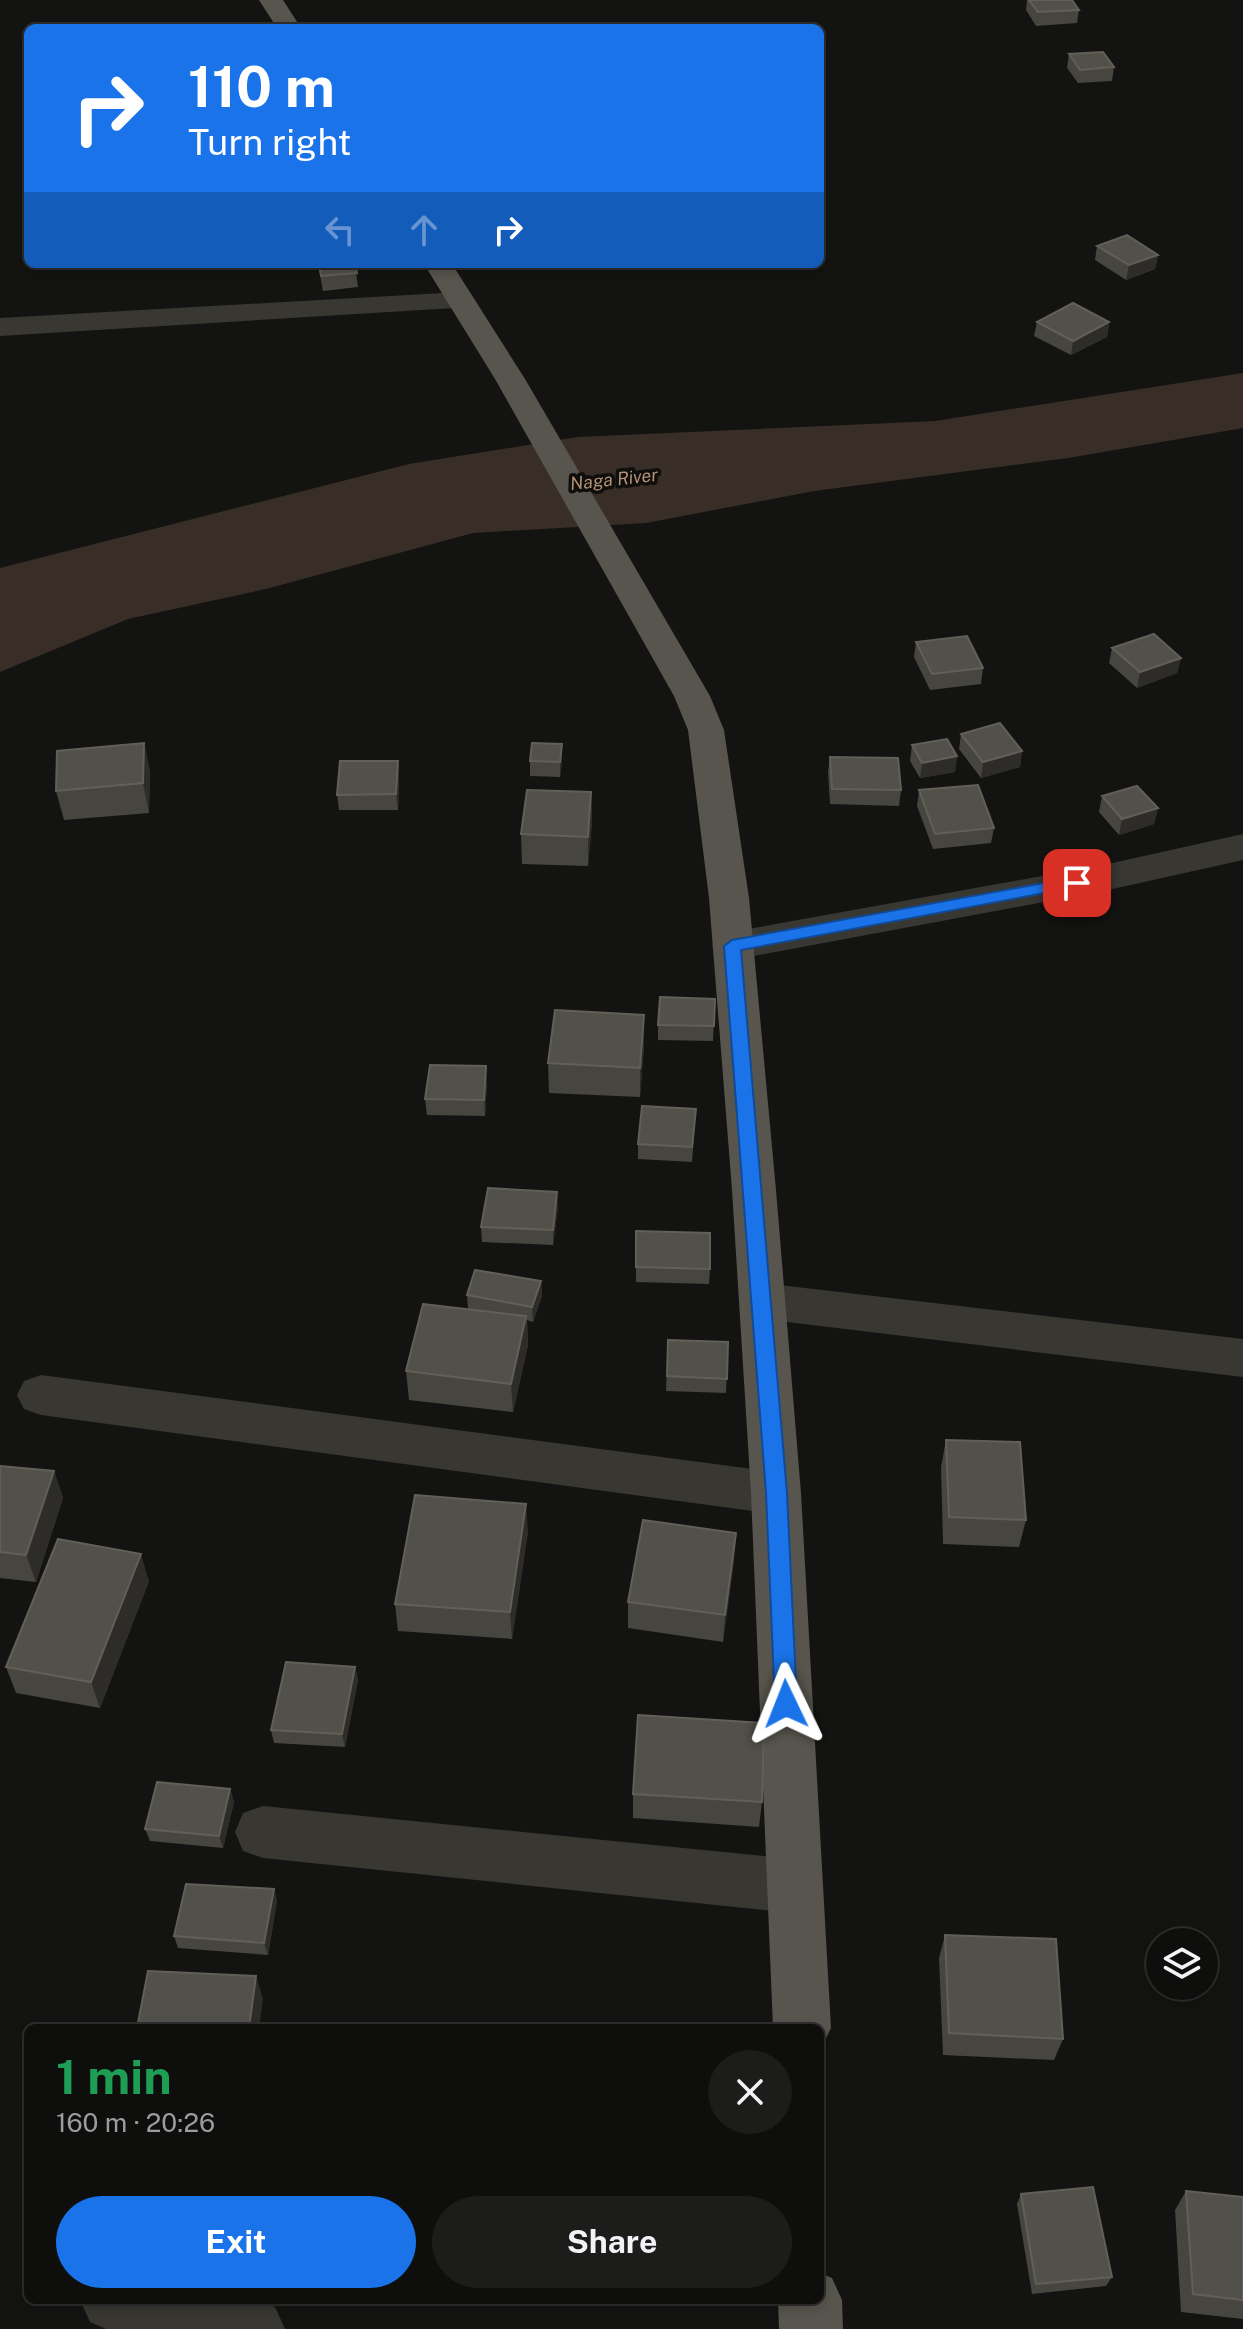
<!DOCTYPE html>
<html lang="en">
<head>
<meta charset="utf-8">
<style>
  :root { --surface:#0e0e0d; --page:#1c1c1b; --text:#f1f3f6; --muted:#9b9c9d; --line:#2e2e2e; --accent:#1a73e8 }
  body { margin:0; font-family:"Public Sans",sans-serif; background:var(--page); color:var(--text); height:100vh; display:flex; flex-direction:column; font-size:30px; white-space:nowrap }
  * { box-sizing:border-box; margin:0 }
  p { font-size:26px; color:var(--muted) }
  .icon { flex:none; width:44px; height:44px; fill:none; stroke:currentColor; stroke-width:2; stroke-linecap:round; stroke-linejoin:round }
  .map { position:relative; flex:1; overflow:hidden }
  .drawer { position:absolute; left:24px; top:2024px; width:800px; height:280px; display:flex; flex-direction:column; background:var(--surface); border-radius:12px; box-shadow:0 4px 12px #0003,0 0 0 2px var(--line) }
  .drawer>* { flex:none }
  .banner { position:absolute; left:24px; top:24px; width:800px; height:244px; border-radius:12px; box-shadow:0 4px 12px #0003,0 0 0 2px var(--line); background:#1a73e8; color:#fff; overflow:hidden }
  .controls { position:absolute; left:1146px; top:1928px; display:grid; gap:16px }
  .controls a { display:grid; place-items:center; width:72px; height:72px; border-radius:50%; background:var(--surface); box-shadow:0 4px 12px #0003,0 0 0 2px var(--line); font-size:40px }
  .pin { position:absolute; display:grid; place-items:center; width:68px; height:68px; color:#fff; margin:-34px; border-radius:16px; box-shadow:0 4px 12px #0006 }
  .me { position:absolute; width:88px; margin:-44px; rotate:358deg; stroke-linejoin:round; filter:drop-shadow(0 0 6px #0008) }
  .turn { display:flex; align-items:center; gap:28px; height:168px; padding:0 32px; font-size:36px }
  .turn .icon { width:104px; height:104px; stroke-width:2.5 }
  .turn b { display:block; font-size:56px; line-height:68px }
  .lanes { display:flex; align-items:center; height:76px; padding:0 32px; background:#0003; justify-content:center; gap:40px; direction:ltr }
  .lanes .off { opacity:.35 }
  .round { display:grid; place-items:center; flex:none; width:84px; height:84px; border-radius:42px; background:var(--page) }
  .overview { display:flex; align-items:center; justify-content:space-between; height:136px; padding:0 32px }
  h1 { font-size:48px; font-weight:700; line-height:60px; color:#1e9e55 }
  .primary-button { display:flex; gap:16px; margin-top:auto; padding:16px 32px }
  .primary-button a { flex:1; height:92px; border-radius:48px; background:var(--accent); color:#fff; font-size:32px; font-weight:700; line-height:92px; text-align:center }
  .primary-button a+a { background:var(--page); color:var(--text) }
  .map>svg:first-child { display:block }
  .water { fill:#382e27 }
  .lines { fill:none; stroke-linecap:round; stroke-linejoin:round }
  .minor { fill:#383732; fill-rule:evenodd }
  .major { fill:#58554e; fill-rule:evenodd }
  .wall { fill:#46453f }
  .shaded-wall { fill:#2d2c28 }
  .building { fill:#52504a; stroke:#625f58; stroke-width:2 }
  .route { fill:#1a73e8; stroke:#114b97; stroke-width:2 }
  .labels { text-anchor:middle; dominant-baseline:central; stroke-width:7; stroke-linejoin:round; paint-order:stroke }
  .far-water-label { font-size:18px; font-style:italic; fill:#b39075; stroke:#0e0e0c }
</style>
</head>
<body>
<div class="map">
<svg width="1243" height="2329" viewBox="0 0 1243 2329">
  <rect width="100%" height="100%" fill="#131311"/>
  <!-- water -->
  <path class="water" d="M1243,373V428L1068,458L814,491L646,523L473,533L266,589L128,619L0,672V568L409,464L578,437L935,421Z"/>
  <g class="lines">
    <!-- minor -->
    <path class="minor" d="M461,292L471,295L476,301L471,307L0,336V318Z
      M1243,834V860L1108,890L732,960L718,956L712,946L718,936L732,932L1108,864Z
      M762,1283L1243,1339V1377L762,1319L746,1314L739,1301L746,1288Z
      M41,1375L776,1472L794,1478L801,1493L794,1508L776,1514L41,1415L24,1409L17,1395L24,1381Z
      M263,1806L794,1859L814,1867L822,1886L814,1905L794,1913L263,1858L243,1851L235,1832L243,1813Z
      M80,2300H260L275,2307L285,2329H106L90,2322Z"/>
    <!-- major -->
    <path class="major" d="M259,0H283L301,28H277Z
      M424,264H452L525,379L710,696L724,730L749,898L776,1190L801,1493L831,2028L820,2050V2028H773L751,1493L732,1190L709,898L688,730L674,696L495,379Z
      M820,2273L832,2278L842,2300L843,2329H779L778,2300H820Z"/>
  </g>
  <!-- wall -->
  <path class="wall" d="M1027,0H1072L1079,10L1077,23L1036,26L1026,10Z
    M1069,54L1114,67L1112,81L1078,83L1067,68Z
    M1097,246L1158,255L1155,269L1126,280L1095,260Z
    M318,264H355L358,287L323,291Z
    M1037,322H1109L1107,337L1071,355L1034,336Z
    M916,642L983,668L981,684L930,690L914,657Z
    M1112,648L1181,658L1177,673L1137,688L1109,663Z
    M961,734L1022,751L1020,767L981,778L959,749Z
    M144,743L150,772L149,813L64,820L56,791Z
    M562,744V760L560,777L530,776V761Z
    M912,745L957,756L955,772L920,778L910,761Z
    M830,757L901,790L899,806L830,804L828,772Z
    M399,776L398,810H339L337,795Z
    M919,790L994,828L991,843L933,849L917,806Z
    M591,792L592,822L588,866L522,864L521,834Z
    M1102,796L1158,808L1154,824L1119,835L1099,812Z
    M715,999L713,1041L658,1040V1025Z
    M644,1015V1045L640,1097L549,1093L548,1063Z
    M487,1082L485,1116L427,1115L425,1099Z
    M695,1125L692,1162L638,1159V1144Z
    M558,1207L553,1245L482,1242L481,1227Z
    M636,1231L710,1269L709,1284L636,1282Z
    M541,1281L542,1296L533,1322L527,1320L528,1345L513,1412L409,1400L406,1371L468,1309L467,1295Z
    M668,1340L728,1342L726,1393L666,1391Z
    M946,1440L1026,1520L1019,1547L943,1544L941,1467Z
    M0,1466L54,1471L63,1498L36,1582L0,1578Z
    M528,1531L512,1639L398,1631L395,1604Z
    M734,1560L723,1642L628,1628V1602Z
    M149,1581L100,1708L16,1693L6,1667Z
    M355,1667L358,1680L345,1747L274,1743L271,1730Z
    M230,1789L234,1802L223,1848L150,1841L145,1829Z
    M633,1794L762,1802L759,1827L633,1818Z
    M274,1889L277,1901L268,1955L178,1948L174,1936Z
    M945,1935L1063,2039L1054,2060L943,2055L939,1958Z
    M1186,2191L1243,2197V2319L1181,2312L1175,2210Z
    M1021,2194L1112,2277L1106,2286L1032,2294L1017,2204Z
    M566,2300H636V2301L566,2303Z"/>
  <!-- shaded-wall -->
  <path class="shaded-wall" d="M1158,255L1155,269L1126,280L1129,265Z
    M1109,322L1107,337L1071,355L1073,341Z
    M1181,658L1177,673L1137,688L1140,672Z
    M144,743L150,772L149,813L143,783Z
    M562,744V760L560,777V762Z
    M1022,751L1020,767L981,778L983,762Z
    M957,756L955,772L920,778L922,763Z
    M398,761L399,776L398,810L396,794Z
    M591,792L592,822L588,866V837Z
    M1158,808L1154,824L1119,835L1122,819Z
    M644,1015V1045L640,1097V1068Z
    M486,1066L487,1082L485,1116L484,1100Z
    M557,1192L558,1207L553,1245V1230Z
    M541,1281L542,1296L533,1322L532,1307Z
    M526,1316L528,1345L513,1412L511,1384Z
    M54,1471L63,1498L36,1582L26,1555Z
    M526,1504L528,1531L512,1639L510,1612Z
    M736,1533L734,1560L723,1642L725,1615Z
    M141,1554L149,1581L100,1708L91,1682Z
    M355,1667L358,1680L345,1747L342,1734Z
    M230,1789L234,1802L223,1848L219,1836Z
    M274,1889L277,1901L268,1955L264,1943Z
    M256,1976L263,1999L259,2028H249Z"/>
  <!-- building -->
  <path class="building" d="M1029,0H1072L1079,10L1038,12Z
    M1103,52L1114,67L1080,70L1069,54Z
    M1127,235L1158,255L1129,265L1097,246Z
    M319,264H355L357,273L321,276Z
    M1073,303L1109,322L1073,341L1037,322Z
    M1154,634L1181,658L1140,672L1112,648Z
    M967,636L983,668L932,674L916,642Z
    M1000,723L1022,751L983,762L961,734Z
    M947,739L957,756L922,763L912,745Z
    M144,743L143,783L56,791L57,751Z
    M532,743L562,744L560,762L530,761Z
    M830,757L898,758L901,790L832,789Z
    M340,761H398L396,794L337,795Z
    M978,785L994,828L935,834L919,790Z
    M1137,786L1158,808L1122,819L1102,796Z
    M527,790L591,792L588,837L521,834Z
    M660,997L715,999L714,1026L658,1025Z
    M555,1010L644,1015L640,1068L548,1063Z
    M430,1065L486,1066L484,1100L425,1099Z
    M642,1106L696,1109L692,1147L638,1144Z
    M488,1188L557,1192L553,1230L481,1227Z
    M636,1231L710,1233V1269L636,1267Z
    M475,1270L541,1281L532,1307L467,1295Z
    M423,1304L526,1316L511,1384L406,1371Z
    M668,1340L728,1342L727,1379L667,1376Z
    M946,1440L1020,1442L1026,1520L949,1517Z
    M0,1466L54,1471L26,1555L0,1552Z
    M415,1495L526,1504L510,1612L395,1604Z
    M643,1520L736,1533L725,1615L628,1602Z
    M58,1539L141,1554L91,1682L6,1667Z
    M286,1662L355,1667L342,1734L271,1730Z
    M638,1715L764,1723L762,1802L633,1794Z
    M157,1782L230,1789L219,1836L145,1829Z
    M186,1884L274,1889L264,1943L174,1936Z
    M945,1935L1056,1939L1063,2039L949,2033Z
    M148,1971L256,1976L249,2028H137Z
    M1093,2187L1112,2277L1036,2284L1021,2194Z
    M1186,2191L1243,2197V2300L1193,2294Z"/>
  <!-- route -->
  <path class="route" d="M1077,877L1082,879V886L741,950L787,1493L797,1704L793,1711L786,1714L778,1711L775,1704L766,1493L724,946L732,940Z"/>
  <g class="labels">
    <!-- far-water labels -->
    <g class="far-water-label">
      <text transform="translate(614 479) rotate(-6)">Naga River</text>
    </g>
  </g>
</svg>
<div class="controls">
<a><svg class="icon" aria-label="layers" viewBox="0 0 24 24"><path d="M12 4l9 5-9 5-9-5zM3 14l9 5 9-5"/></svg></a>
</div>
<div class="pin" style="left:1077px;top:883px;background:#d93025"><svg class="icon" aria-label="arrive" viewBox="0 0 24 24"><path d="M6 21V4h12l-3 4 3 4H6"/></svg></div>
<svg class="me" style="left:786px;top:1704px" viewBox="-20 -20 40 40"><path d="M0-17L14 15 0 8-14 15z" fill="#1a73e8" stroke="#fff" stroke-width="4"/></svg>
<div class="banner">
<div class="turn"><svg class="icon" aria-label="right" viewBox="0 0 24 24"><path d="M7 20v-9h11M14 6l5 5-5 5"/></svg><div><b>110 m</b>Turn right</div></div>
<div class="lanes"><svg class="icon off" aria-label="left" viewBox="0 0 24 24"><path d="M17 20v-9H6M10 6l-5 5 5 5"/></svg><svg class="icon off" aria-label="ahead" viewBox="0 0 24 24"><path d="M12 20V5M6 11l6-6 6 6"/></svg><svg class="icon" aria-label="right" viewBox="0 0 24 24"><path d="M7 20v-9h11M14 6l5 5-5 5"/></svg></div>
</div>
<section class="drawer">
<div class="overview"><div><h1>1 min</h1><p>160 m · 20:26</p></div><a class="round"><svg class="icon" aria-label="close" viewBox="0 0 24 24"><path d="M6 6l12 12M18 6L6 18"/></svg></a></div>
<div class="primary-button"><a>Exit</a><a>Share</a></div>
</section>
</div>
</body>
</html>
